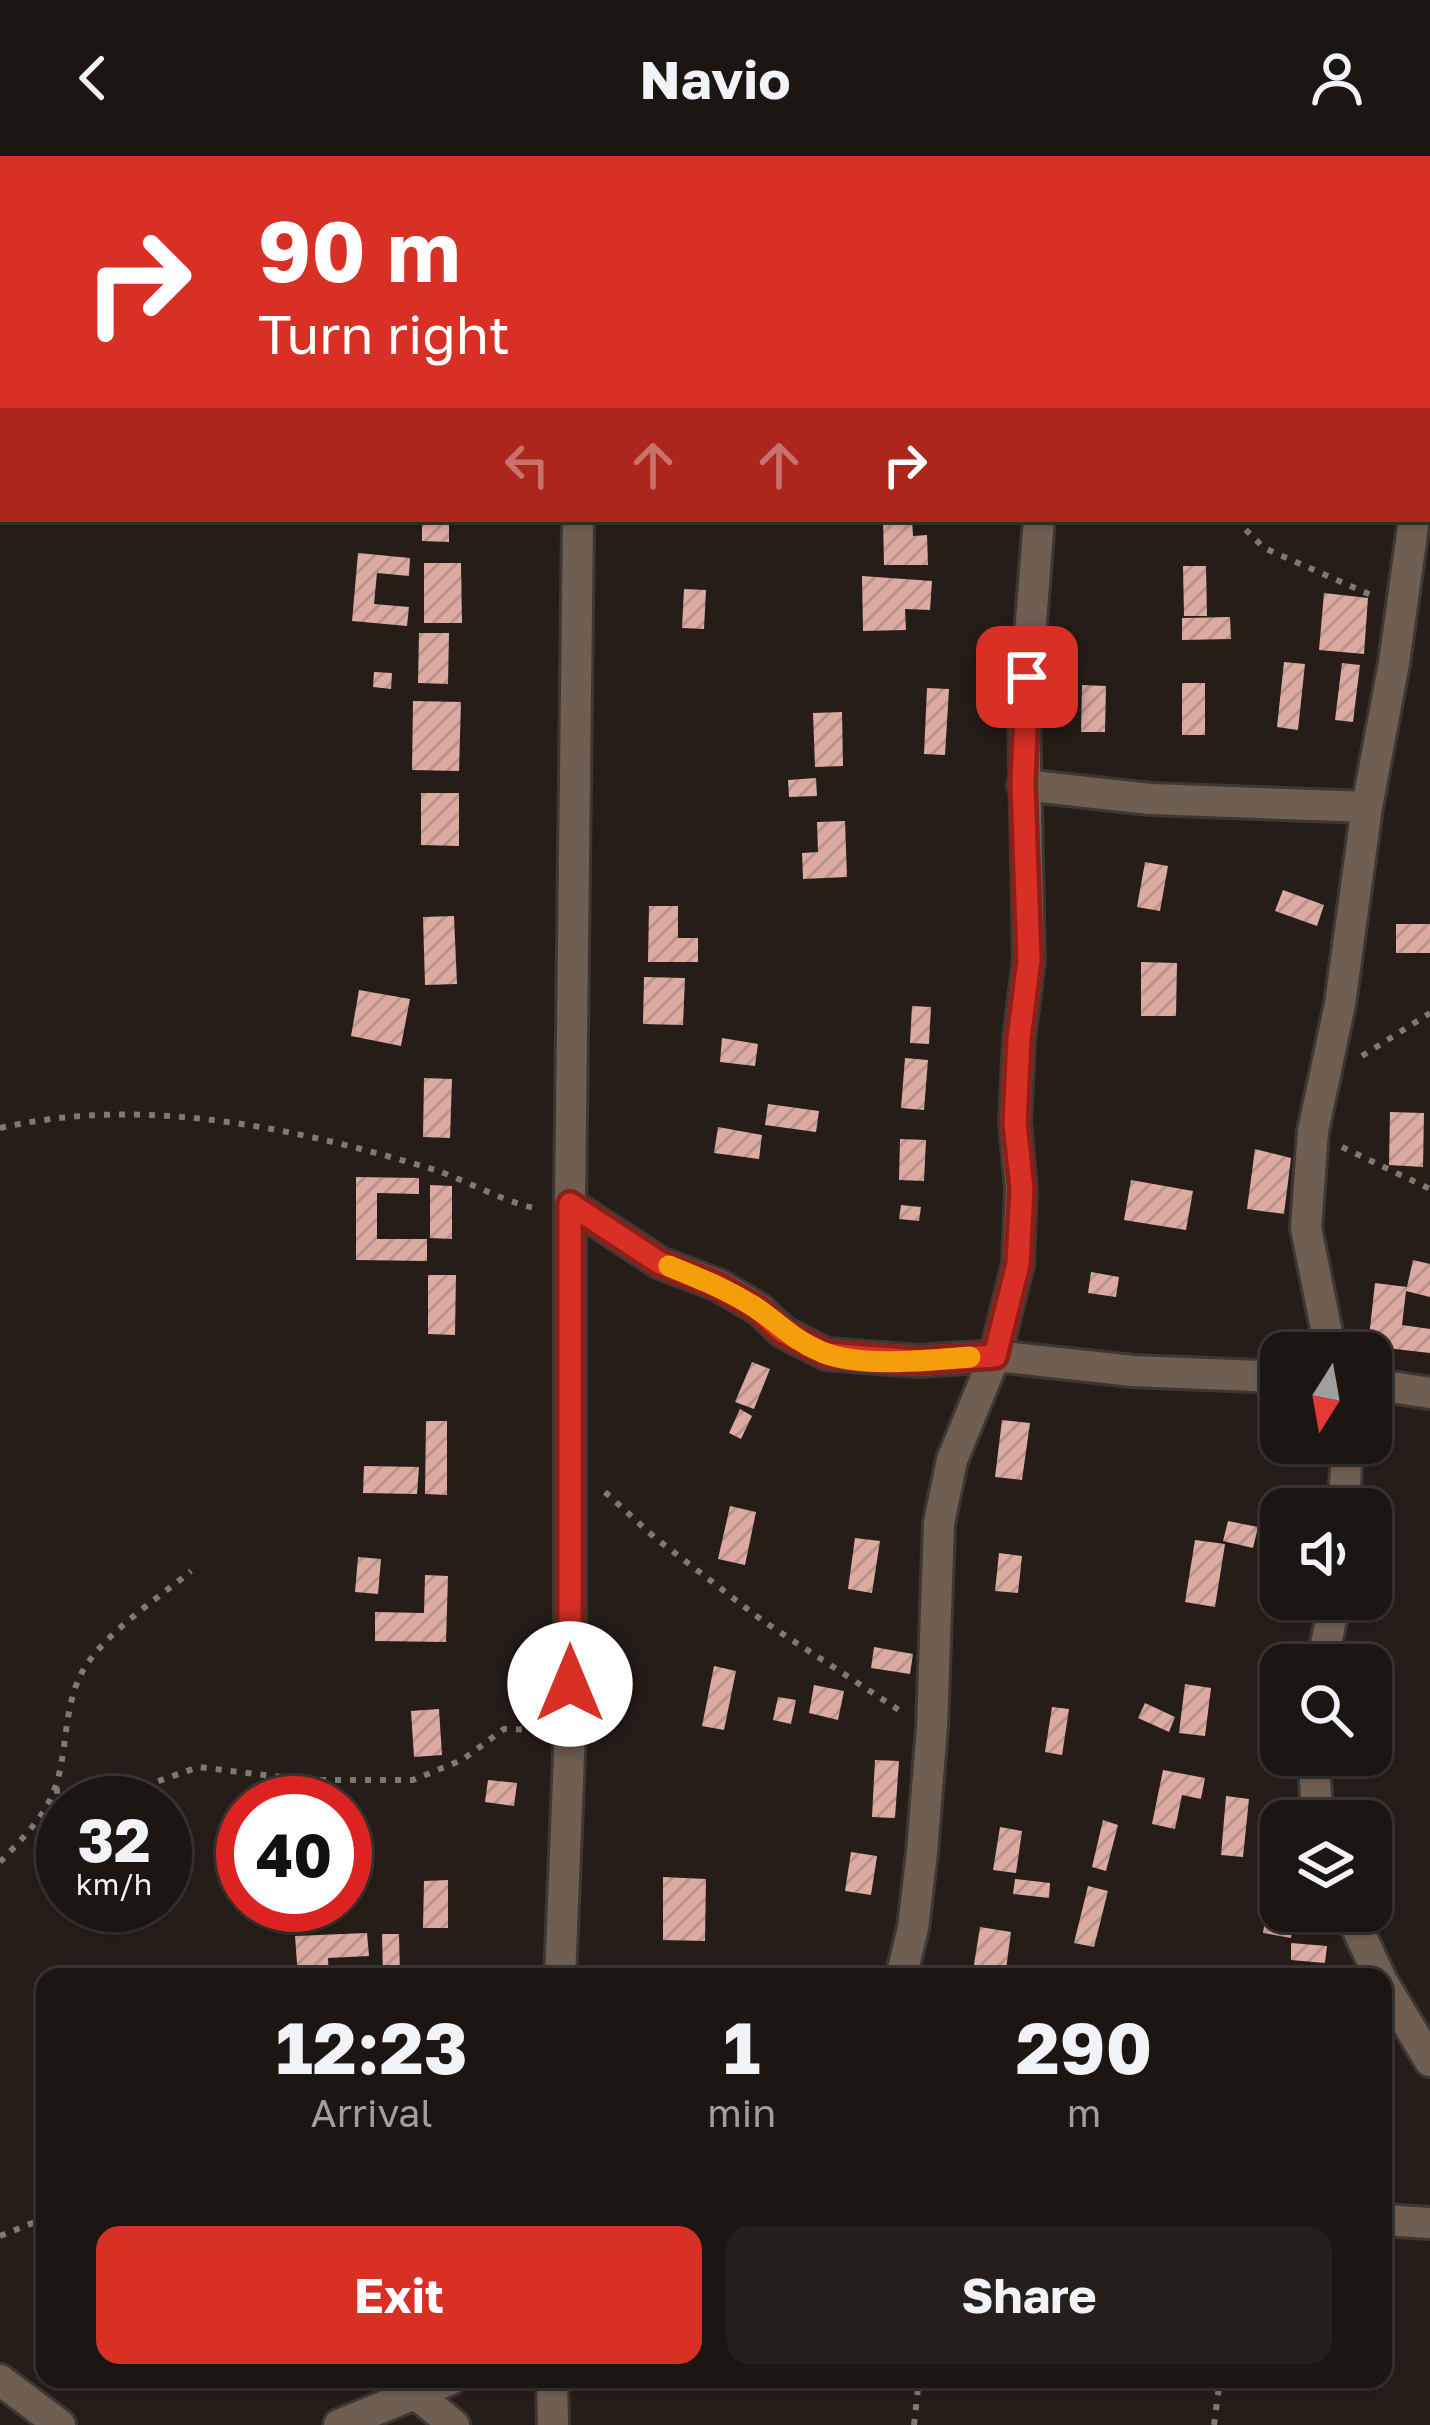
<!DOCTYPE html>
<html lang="en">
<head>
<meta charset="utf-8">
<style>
  :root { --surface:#1c1612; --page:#251f1b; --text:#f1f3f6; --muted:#a09f9f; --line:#3a3532; --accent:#d93025 }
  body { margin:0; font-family:"Golos Text",sans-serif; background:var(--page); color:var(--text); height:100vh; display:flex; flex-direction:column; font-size:45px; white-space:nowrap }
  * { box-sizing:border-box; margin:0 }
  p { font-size:39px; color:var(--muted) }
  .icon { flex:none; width:66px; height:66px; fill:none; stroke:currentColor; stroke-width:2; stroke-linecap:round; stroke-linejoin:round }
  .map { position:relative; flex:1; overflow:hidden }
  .sheet { position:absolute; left:36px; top:1812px; width:1356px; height:420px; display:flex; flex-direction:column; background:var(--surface); border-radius:24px; box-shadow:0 3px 9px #0004,0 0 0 3px var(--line) }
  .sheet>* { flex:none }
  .guide { position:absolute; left:0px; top:0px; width:1431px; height:366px; box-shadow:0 3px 9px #0004,0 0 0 3px var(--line); background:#d93025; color:#fff; overflow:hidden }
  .needle { width:78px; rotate:191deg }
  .buttons { position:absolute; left:1260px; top:1176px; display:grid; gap:24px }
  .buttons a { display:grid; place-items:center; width:132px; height:132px; border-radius:24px; background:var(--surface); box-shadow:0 3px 9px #0004,0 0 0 3px var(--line); font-size:60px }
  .speed { position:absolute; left:36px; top:1620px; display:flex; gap:24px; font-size:60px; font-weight:700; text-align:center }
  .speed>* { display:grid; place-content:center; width:156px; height:156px; border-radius:50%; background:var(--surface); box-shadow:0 3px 9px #0004,0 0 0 3px var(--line); line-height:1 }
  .speed small { font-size:30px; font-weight:400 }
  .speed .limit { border:18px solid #d22; background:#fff; color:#111 }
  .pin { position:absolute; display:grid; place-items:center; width:102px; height:102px; color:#fff; margin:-51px; border-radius:24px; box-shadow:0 6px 18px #0006 }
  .me { position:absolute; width:132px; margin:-66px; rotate:0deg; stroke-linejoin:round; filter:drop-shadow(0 0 9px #0008) }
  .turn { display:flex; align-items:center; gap:42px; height:252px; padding:0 60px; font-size:54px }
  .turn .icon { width:156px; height:156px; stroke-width:2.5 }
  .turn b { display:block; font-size:84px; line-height:102px }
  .lanes { display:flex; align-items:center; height:114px; padding:0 60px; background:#0003; justify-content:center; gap:60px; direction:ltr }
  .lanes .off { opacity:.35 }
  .eta { display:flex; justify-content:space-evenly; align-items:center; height:204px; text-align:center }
  .eta b { font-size:72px; font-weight:700; line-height:84px }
  .primary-button { display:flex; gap:24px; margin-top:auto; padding:24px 60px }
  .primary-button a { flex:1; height:138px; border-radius:24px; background:var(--accent); color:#fff; font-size:48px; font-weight:700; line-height:138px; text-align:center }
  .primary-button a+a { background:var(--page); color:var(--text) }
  header { display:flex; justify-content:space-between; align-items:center; height:156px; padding:0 60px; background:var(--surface); font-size:54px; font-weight:700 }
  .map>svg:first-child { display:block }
  .building { fill:url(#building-hatch) }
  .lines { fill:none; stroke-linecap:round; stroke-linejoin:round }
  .minor-casing { stroke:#3f3732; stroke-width:36 }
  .tertiary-casing { stroke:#3f3732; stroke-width:36 }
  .path { stroke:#807874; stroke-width:6; stroke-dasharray:6 9; stroke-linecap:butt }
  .minor { stroke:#6f5f53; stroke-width:30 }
  .tertiary { stroke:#6f5f53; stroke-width:30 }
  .route-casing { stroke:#8d1f18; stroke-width:30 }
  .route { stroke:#d93025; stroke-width:21 }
  .slow { stroke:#f59e0b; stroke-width:21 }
</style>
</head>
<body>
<header><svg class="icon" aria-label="back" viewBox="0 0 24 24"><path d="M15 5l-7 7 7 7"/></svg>Navio<svg class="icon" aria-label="person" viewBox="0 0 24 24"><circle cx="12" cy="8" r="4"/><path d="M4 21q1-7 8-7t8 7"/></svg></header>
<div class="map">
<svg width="1430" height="2269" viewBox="0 0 1430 2269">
  <defs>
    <pattern id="building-hatch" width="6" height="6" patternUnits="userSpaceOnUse" patternTransform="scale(3)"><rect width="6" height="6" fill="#ddaaa2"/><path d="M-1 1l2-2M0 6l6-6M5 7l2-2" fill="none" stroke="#b8928c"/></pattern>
  </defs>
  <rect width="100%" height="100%" fill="#261d18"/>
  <!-- building -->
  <path class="building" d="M422,363H449V386L422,385Z
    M883,363H912L913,380L927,379L928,409H884Z
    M358,397L410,402L409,420L377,417L374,448L409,451L407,470L352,465Z
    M424,407H461L462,467H424Z
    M1183,410H1206L1207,460H1184Z
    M862,420L932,425L930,454L905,453L906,474L863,475Z
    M684,433L706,434L704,473L682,472Z
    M1324,437L1368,442L1364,498L1319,494Z
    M1230,461L1231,483L1182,484V462Z
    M419,477H449L448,528L418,527Z
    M1284,506L1305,508L1298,574L1277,571Z
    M1342,507L1360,509L1353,566L1335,564Z
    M374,516L392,517L391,533L373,531Z
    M1182,527H1205V579H1182Z
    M1082,529L1106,530L1105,576H1081Z
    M927,532L949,533L945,599L924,598Z
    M413,545L461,546L459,615L412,614Z
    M842,556L843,610L815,611L813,557Z
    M816,622L817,640L789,641L788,624Z
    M421,637H459V690L421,689Z
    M845,665L847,721L803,723L802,697L818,696L817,666Z
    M1145,706L1168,710L1160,755L1137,751Z
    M1283,734L1324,749L1317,770L1275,755Z
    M649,750H678V782H698V806H648Z
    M454,760L457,828L425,829L423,761Z
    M1396,768H1430V797H1396Z
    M1141,806L1177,807L1176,860H1141Z
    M644,821L685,822L683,869L643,868Z
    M359,834L410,843L401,890L351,880Z
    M912,850L931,851L929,888L910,887Z
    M722,882L758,888L755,910L720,906Z
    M905,902L928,904L924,954L901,952Z
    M424,922L452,923L450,982L423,981Z
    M768,948L819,955L816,976L765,969Z
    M1390,956L1424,957L1423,1011L1389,1009Z
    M718,971L762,979L759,1003L714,997Z
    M900,983L926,984L924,1025L899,1024Z
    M1255,993L1291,1002L1284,1058L1247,1053Z
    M356,1021L419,1022V1038L377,1037V1083H427V1105L356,1104Z
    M1131,1024L1193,1035L1186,1074L1124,1064Z
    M430,1029L452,1030V1083L430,1082Z
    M901,1049L921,1051L919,1065L899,1063Z
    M1413,1104L1430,1108V1141L1406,1135L1402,1169L1430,1173V1197L1368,1190L1375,1127L1407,1131Z
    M1091,1116L1119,1121L1116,1141L1088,1137Z
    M428,1119H456L455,1179L428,1178Z
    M752,1206L770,1213L754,1253L735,1246Z
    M740,1253L752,1260L741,1283L729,1277Z
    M1002,1264L1030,1267L1022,1324L995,1321Z
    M426,1265H447V1339L425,1338Z
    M364,1310L419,1311L417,1338L363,1337Z
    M730,1350L756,1356L745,1409L718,1403Z
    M1228,1365L1258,1371L1253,1392L1223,1385Z
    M855,1382L880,1385L872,1437L848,1433Z
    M1195,1384L1225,1388L1215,1451L1185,1446Z
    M999,1397L1022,1400L1018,1437L995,1435Z
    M358,1401L381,1403L378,1438L355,1436Z
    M425,1419L448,1420L446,1486L375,1485V1456L424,1457Z
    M874,1491L913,1498L910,1518L871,1512Z
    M714,1510L736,1515L724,1574L702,1570Z
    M1185,1528L1211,1532L1205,1580L1179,1577Z
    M814,1529L844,1535L838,1564L809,1557Z
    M778,1541L796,1544L791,1568L773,1564Z
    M1145,1547L1175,1561L1169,1576L1138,1562Z
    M1052,1551L1069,1553L1062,1599L1045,1596Z
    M439,1553L442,1599L414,1601L411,1555Z
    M875,1604L899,1605L895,1662L872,1661Z
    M1163,1614L1205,1622L1201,1643L1182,1639L1175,1673L1152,1668Z
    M488,1624L517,1627L514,1650L485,1646Z
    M1226,1640L1249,1643L1243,1701L1221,1699Z
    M1103,1664L1118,1669L1106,1715L1092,1711Z
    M1000,1671L1022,1675L1016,1717L993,1714Z
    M851,1696L877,1700L871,1739L845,1735Z
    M663,1721L706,1723L705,1785L663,1784Z
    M1015,1723L1050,1727L1049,1742L1013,1738Z
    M1271,1723L1281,1724V1755H1295L1291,1782L1263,1777Z
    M448,1724V1772H423L424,1725Z
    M1088,1730L1108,1735L1094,1791L1074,1787Z
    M980,1771L1011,1776L1005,1821H972Z
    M367,1777L369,1800L328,1802L329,1821H298L295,1780Z
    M382,1778H399L400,1821H383Z
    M1291,1787L1327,1790L1325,1807L1291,1804Z
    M823,1809L852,1810V1821H822Z"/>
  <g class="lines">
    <defs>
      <path id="minor" d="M1029,0V3
        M1428,277L1430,265
        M1023,629L1150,643L1367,651
        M570,1048L660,1107L718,1129L759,1153L783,1176L826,1198L918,1205L995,1200L1133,1215L1281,1221
        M1331,1197L1306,1072L1313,975L1340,848L1367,651L1394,507L1414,363
        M1371,1228L1430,1237
        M1344,1353L1347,1287
        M1322,1509L1335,1443
        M1313,1599L1318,1665
        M1349,1755L1380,1821
        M901,1821L913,1772L922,1696L932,1571L939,1367L952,1304L995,1200L1018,1108L1021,1033L1015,967L1019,883L1029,804L1024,556L1039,363
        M1383,1827L1430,1905
        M1383,2064L1430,2067
        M0,2224L60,2269
        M416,2238L454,2269
        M339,2269L451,2223"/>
      <path id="tertiary" d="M583,3V0
        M560,1821L570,1575V1048L578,363
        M552,2223L553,2269"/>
    </defs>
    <!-- minor casing -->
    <use href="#minor" class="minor-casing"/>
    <!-- tertiary casing -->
    <use href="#tertiary" class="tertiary-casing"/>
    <!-- path -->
    <path class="path" d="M1235,363L1264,392L1371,439
      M1362,900L1430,857
      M0,972C143,939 297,972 435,1014C460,1022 516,1051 537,1052
      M1342,991L1430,1033
      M605,1336L654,1381L763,1465L902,1556
      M54,1635L150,1628L198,1611L306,1624H413L462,1604L504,1573L536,1574
      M0,1706C20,1685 45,1661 55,1632C69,1592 62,1545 87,1508C112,1472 157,1443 191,1415
      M0,2080L45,2062
      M914,2269L919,2223
      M1214,2269L1220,2223"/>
    <!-- minor -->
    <use href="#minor" class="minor"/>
    <!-- tertiary -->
    <use href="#tertiary" class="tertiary"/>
  </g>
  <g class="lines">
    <defs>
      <path id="route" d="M570,1528V1048L660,1107L718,1130L758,1153L783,1176L826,1198L918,1205L995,1200L1018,1108L1022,1033L1015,967L1019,883L1029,804L1023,628L1027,521"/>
    </defs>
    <!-- route casing -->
    <use href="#route" class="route-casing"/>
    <!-- route -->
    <use href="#route" class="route"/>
    <!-- slow -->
    <path class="slow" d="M669,1110C698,1122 726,1133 753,1150C777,1165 794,1185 822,1196C860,1212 929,1204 970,1201"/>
  </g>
</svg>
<div class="buttons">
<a><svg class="needle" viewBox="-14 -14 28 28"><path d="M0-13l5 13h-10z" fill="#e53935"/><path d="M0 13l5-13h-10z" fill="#a09f9f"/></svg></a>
<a><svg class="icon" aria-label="sound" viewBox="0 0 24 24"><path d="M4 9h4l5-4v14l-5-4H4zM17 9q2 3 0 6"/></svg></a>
<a><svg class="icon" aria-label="search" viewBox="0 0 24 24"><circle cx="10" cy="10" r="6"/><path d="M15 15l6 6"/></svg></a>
<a><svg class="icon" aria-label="layers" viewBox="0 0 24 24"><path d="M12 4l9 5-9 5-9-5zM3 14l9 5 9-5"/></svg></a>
</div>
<div class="speed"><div>32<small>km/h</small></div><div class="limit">40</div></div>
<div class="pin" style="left:1027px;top:521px;background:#d93025"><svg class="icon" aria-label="arrive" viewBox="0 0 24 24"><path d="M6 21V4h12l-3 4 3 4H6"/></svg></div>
<svg class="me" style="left:570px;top:1528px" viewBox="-20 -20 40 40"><circle r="19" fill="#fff"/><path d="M0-13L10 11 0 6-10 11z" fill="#d93025"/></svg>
<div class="guide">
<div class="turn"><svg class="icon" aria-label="right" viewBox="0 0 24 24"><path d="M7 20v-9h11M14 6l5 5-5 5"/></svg><div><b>90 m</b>Turn right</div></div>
<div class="lanes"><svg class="icon off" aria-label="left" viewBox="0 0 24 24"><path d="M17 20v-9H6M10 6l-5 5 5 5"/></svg><svg class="icon off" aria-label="ahead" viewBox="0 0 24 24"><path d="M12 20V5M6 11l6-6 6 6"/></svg><svg class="icon off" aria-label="ahead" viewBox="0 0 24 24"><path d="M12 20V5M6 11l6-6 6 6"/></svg><svg class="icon" aria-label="right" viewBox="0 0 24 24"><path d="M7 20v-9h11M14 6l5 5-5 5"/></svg></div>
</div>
<section class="sheet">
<div class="eta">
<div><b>12:23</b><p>Arrival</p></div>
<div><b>1</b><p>min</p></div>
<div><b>290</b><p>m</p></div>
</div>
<div class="primary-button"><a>Exit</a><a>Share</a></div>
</section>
</div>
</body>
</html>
